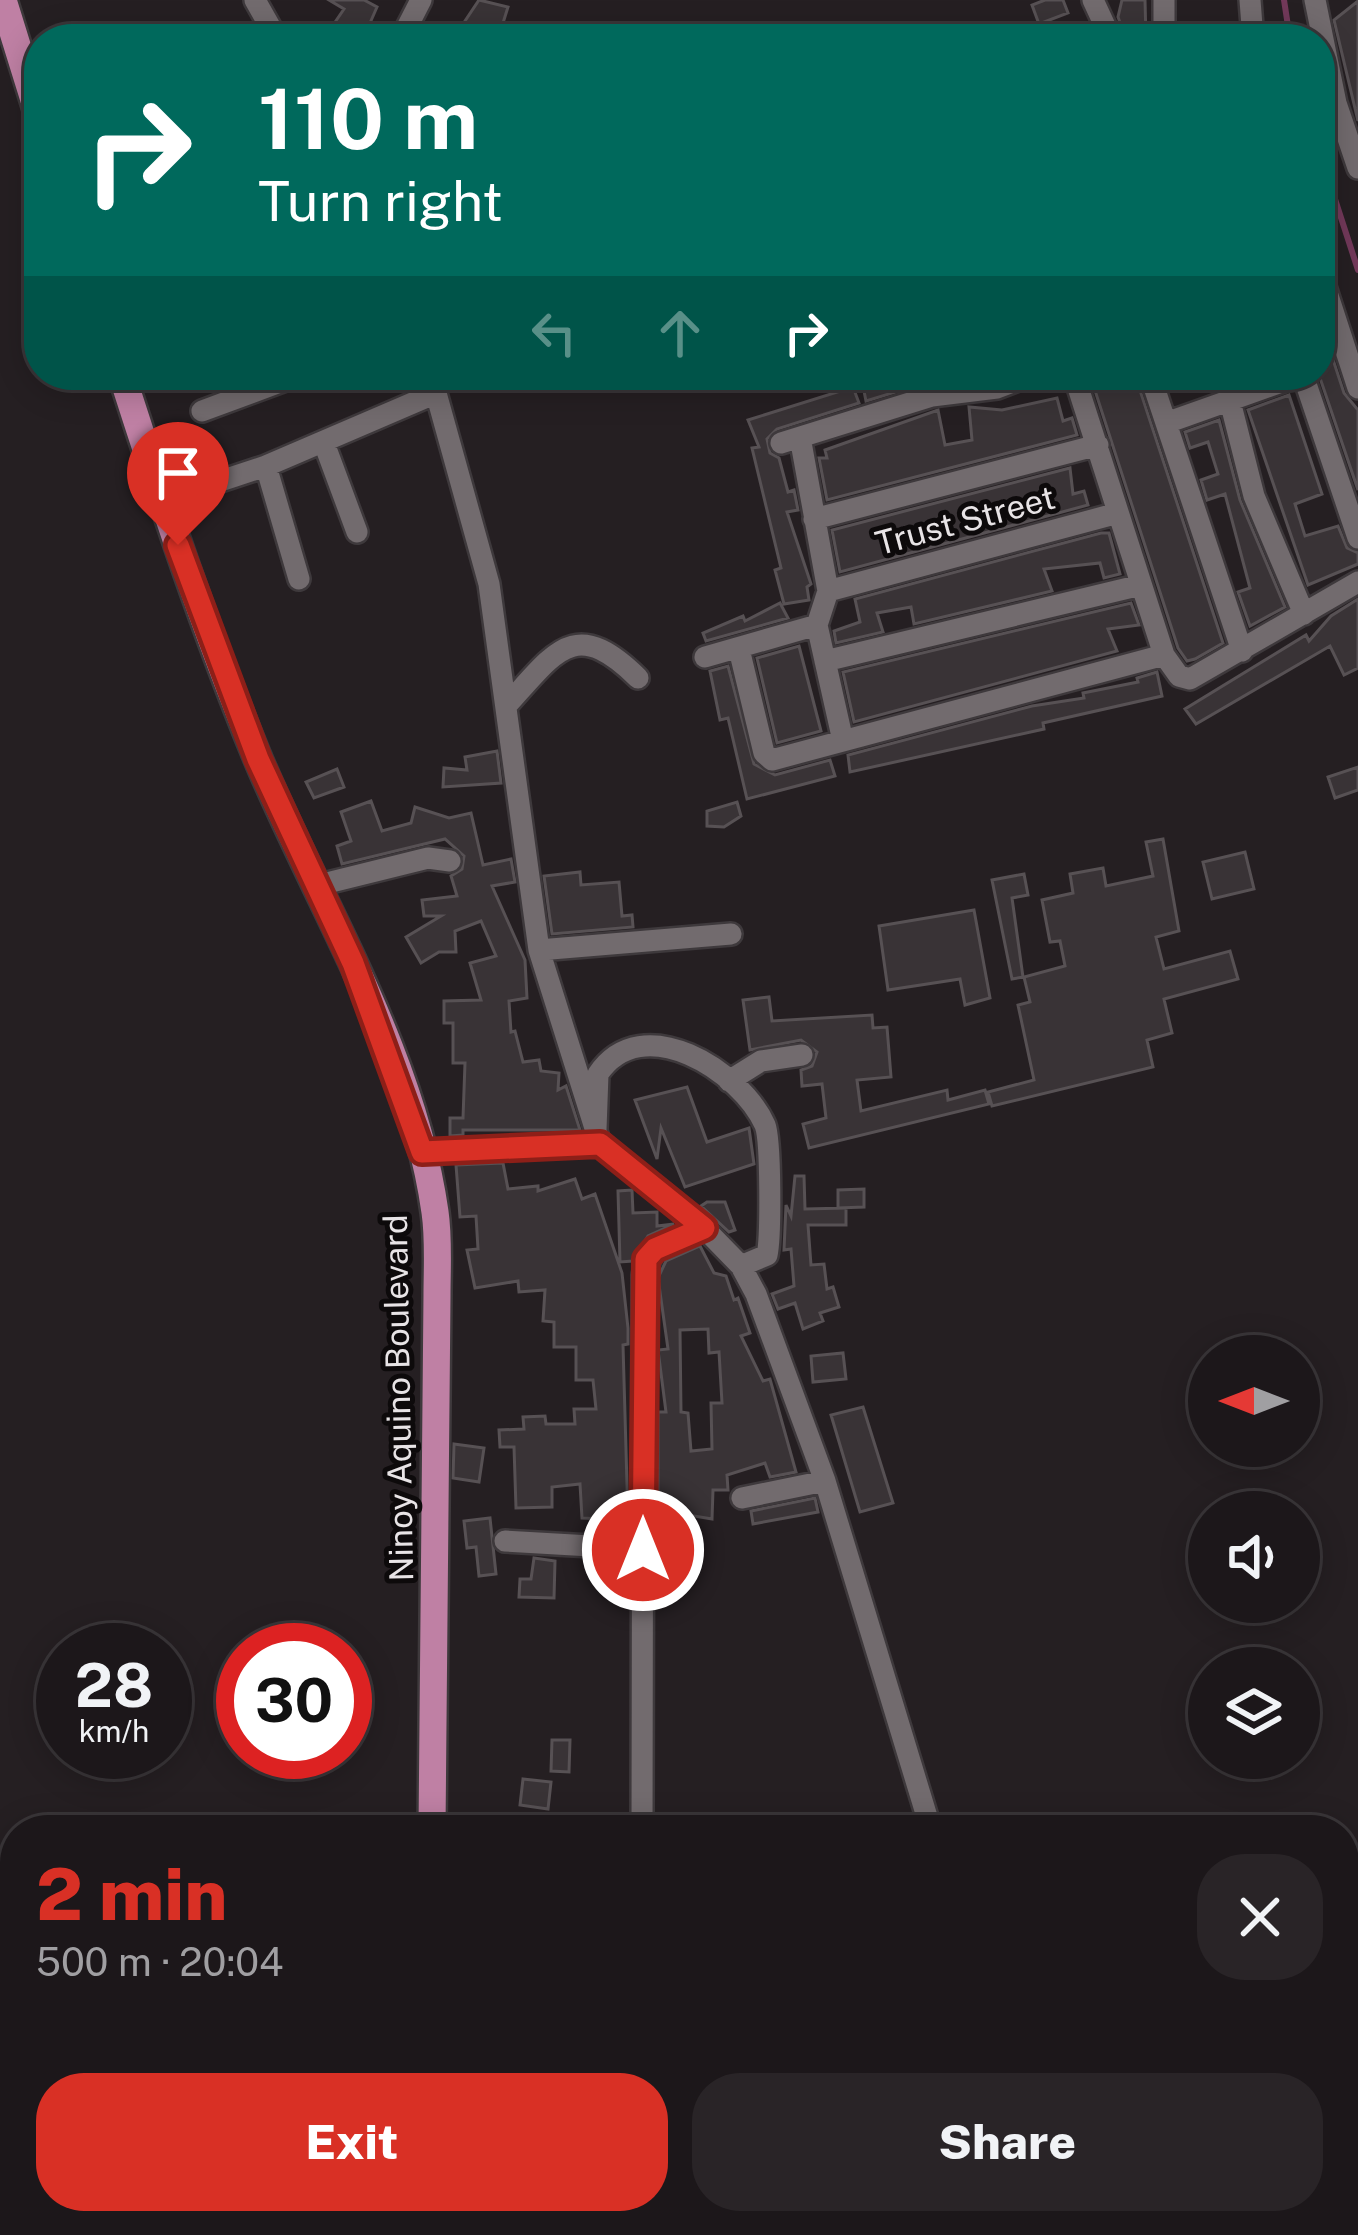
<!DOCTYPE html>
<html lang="en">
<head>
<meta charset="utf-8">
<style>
  :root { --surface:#1c171a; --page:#292427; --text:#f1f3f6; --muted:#a09fa2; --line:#3a3639; --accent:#d93025 }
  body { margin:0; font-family:"Public Sans",sans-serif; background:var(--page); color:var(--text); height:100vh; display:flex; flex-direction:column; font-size:45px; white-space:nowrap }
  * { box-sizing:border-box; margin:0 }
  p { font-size:39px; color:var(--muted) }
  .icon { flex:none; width:66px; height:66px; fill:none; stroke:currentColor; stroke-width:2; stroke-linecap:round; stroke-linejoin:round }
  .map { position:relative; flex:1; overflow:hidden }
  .drawer { position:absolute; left:0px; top:1815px; width:1359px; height:420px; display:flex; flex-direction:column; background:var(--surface); border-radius:48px 48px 0 0; box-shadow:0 6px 30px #0003,0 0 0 3px var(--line) }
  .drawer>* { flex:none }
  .guide { position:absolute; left:24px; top:24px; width:1311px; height:366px; border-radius:48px; box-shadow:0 6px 30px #0003,0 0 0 3px var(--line); background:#00695c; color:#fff; overflow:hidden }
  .needle { width:78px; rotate:270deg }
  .buttons { position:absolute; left:1188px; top:1335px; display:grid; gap:24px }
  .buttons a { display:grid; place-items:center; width:132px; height:132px; border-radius:50%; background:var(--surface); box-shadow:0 6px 30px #0003,0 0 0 3px var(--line); font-size:60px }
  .speed { position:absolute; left:36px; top:1623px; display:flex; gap:24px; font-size:60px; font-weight:700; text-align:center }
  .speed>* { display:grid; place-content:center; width:156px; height:156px; border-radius:50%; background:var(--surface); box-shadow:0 6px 30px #0003,0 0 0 3px var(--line); line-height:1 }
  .speed small { font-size:30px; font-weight:400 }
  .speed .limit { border:18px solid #d22; background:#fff; color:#111 }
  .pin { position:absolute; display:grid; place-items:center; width:102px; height:102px; color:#fff; margin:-123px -51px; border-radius:50% 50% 50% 0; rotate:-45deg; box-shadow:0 0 12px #0007 }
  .pin .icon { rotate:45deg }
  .me { position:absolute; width:132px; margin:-66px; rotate:0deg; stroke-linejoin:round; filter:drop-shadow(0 0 9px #0008) }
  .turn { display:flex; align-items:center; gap:42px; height:252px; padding:0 36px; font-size:54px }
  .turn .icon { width:156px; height:156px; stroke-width:2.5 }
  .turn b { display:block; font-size:84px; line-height:102px }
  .lanes { display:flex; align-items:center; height:114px; padding:0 36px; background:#0003; justify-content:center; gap:60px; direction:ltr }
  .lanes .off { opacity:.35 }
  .round { display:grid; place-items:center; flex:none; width:126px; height:126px; border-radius:48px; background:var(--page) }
  .overview { display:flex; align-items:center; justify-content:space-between; height:204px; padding:0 36px }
  h1 { font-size:72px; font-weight:800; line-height:90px; color:var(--accent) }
  .action { display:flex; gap:24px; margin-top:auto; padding:24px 36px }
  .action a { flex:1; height:138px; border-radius:48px; background:var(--accent); color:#fff; font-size:48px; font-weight:800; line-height:138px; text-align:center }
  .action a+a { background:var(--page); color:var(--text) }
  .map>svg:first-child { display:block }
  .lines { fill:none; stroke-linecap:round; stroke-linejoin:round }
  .stream { stroke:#72395a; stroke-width:6 }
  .building { fill:#393336; stroke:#575154; stroke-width:3; fill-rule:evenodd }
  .minor-casing { stroke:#3e393c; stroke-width:26 }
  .major-casing { stroke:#3e393c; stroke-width:32 }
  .minor { stroke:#726b6e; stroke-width:21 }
  .major { stroke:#bf80a4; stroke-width:27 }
  .route-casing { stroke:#8d1f18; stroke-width:30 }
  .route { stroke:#d93025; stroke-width:21 }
  .labels { text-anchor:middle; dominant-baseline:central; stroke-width:10; stroke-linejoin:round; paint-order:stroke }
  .street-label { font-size:33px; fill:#e8e4e6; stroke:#0d0a0b }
</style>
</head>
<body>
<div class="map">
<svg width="1358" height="2235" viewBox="0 0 1358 2235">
  <rect width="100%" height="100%" fill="#251f22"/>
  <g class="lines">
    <!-- stream -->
    <path class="stream" d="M1284,0L1290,39
      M1320,153L1358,270
      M1344,2130L1358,2102
      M1275,2235L1285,2220"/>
  </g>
  <!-- building -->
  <path class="building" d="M329,0H364L377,7L363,39H344L329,31L344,9Z
    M479,0L508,7L498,39H483L461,27Z
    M1045,0H1063L1068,13L1039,24L1032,5Z
    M1122,0H1145L1146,39H1126L1118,17Z
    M1358,1V121L1334,20Z
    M1322,326L1344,393L1358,410V490L1319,375Z
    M1090,375H1135L1223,643L1195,659L1187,661L1178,648Z
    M905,377L912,387L866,401L864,391Z
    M853,387L859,403L777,429L767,439L770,453L779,458L788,492L794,490L798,510L787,512L811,584L807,587L809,600L784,604L775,570L781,568L752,448L759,447L748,420Z
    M1289,395L1322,494L1295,504L1305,536L1338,526L1347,548L1358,553V564L1308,585L1248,410Z
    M1057,398L1063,421L1072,418L1077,435L827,500L819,458H827L825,450L938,410L945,445L972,440L969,407L1002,410Z
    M1219,420L1240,500L1285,607L1250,626L1238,592L1250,588L1225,494L1207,500L1201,480L1218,474L1208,442L1190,448L1185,432Z
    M1070,468L1073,494L1084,491L1088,505L840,572L832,530Z
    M1101,533H1109L1120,574L1104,578L1100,563L1044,569L1052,591L914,624L911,607L877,613L883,632L836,643L834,631L860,622L855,599Z
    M1358,599V668L1344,675L1330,646L1196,724L1185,709L1306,635L1309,641L1331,616Z
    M780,603L788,618L706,641L703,633L743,616L745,621Z
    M1131,603L1139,625L1108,629L1117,651L854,722L843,672Z
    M799,646L821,731L777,743L757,658Z
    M728,666L754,764L775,775L830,760L835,776L747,799L728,718L720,720L710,671Z
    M1157,672L1162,696L1043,723L1044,729L850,772L848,755L1032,706L1084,698L1083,693L1138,682L1137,678Z
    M497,751L501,783L443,787L444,768L467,770L465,757Z
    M1358,767V790L1335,798L1328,777Z
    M337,769L344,787L314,798L306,782Z
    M371,801L382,831L411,823L415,807L449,818L471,813L483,865L511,859L515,882L492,886L525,960L527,998L509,1001L511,1032L515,1031L523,1062L539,1060L541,1071L559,1073L558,1090L566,1086L580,1130H463V1135L450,1136V1118H463L465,1063H453V1023H444V1001L481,1000L470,963L496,956L481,921L455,931L456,952H439L421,963L406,937L441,916H424L422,900L457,896L451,876L462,869L464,856L445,839L342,864L337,846L351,841L341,812Z
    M737,802L741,816L724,827L707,826V811Z
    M1163,839L1179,931L1156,937L1164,969L1230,951L1238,979L1164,999L1172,1033L1147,1040L1153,1067L992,1106L988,1092L1034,1080L1018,1005L1030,1002L1024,977L1065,966L1060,941L1050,942L1042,900L1073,893L1070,874L1103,868L1106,886L1153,876L1146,842Z
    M1245,852L1254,889L1212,899L1203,862Z
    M580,872L581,885L619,882L622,916L632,915L633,927L552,934L544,876Z
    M1024,874L1028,895L1012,898L1023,977L1012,979L992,880Z
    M974,910L990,998L965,1005L960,979L888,990L879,926Z
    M769,997L772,1021L872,1015L873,1028L887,1027L891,1077L857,1080L861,1111L947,1090L948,1100L985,1090L989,1104L809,1148L803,1124L826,1118L822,1084L802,1086L801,1070L812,1066L817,1052L801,1040L750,1050L743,1000Z
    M687,1087L707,1142L749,1128L754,1164L685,1187L661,1128L657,1159L635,1100Z
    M503,1163L508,1189L538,1186V1191L575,1179L582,1199L595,1194L622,1273L628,1328V1344L623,1345L628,1520L582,1518L580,1484L552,1487V1507L516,1508L514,1447H500L499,1430L524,1429L523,1417L545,1416L546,1424H575L574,1409H596L593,1380H576V1347H554V1322L543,1321L545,1290L519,1292L518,1281L475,1288L467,1250L478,1249L476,1216L460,1217L456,1165Z
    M795,1176H804L805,1209L846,1208V1225H808L811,1265L824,1264L827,1289L833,1287L839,1307L820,1313L823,1321L803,1329L795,1303L778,1309L772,1294L794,1286L791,1249L784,1250L786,1205L791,1216Z
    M864,1189V1207L838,1208V1190Z
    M632,1190L633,1213L657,1212V1226L674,1224L648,1236L633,1261L620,1262L618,1191Z
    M707,1202H725L735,1230L729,1232L701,1206Z
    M700,1246L714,1273L726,1276L734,1300L738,1298L750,1333L741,1336L763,1381L770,1379L796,1472L770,1477L765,1463L727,1475L728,1490H713L712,1519L664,1511V1504H658V1412H666L658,1350L668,1349L658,1278L666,1261ZM708,1329L709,1353L719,1352L722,1403H711L712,1449L691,1451L688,1413L681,1412L680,1330Z
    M843,1353L846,1379L813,1382L811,1356Z
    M863,1407L893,1503L860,1512L831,1415Z
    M454,1444L484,1448L479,1482L453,1478Z
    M815,1498L818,1512L753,1524L751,1511Z
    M490,1518L496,1574L479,1576L476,1547L467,1548L464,1521Z
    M534,1558L555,1561L554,1598L519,1597L520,1579H531Z
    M552,1740H570L569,1772L551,1771Z
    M523,1779L551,1782L548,1809L520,1805Z
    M551,2220H588L585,2235H545Z"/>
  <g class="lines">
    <defs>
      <path id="minor" d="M255,0L277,39
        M1093,0L1111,39
        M1164,0V39
        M1250,0L1253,39
        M1315,0L1336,103L1358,168
        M401,39L421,0
        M1320,271L1358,388
        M431,375L489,584L539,950L600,1144
        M1074,375L1164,655L1179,676L1190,679L1358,582
        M1150,375L1242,651
        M1303,375L1358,538
        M1230,401L1254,496L1304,614
        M202,411L299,375
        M1166,423L1301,375
        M800,437L828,591L817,625L843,741
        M324,443L357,532
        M781,443L932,396L997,388L1031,375
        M163,500L266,466
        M814,519L1098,445
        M299,579L266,466L436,393
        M828,591L1118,513
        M739,649L764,753L772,760L1164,655
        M705,657L817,625
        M825,661L1141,585
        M507,705C556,651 575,616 638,678
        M319,885L428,858L450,861
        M539,950L731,934
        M729,1081L761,1061L802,1055
        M596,1129L598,1074C642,1008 741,1071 765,1125C771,1140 771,1238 767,1255L741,1266
        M422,1152L600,1144L704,1228L741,1266L756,1294L825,1481L931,1830
        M742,1498L825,1481
        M505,1541L643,1549
        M642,1830L643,1275L655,1249L704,1228
        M1344,1898L1358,1892
        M1344,2036L1358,2001
        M1344,2173L1358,2146
        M784,2233L790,2235
        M600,2235L603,2220
        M910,2235L912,2220
        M1212,2235L1222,2220
        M1304,2235L1315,2220"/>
      <path id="major" d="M3,0L39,116
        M122,375C163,503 205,630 256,754C318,904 412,1049 435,1212C439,1239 437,1268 437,1295L432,1830
        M425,2235L426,2220"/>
    </defs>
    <!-- minor casing -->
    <use href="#minor" class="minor-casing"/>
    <!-- major casing -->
    <use href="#major" class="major-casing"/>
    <!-- minor -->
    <use href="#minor" class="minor"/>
    <!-- major -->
    <use href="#major" class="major"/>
  </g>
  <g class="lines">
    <defs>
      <path id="route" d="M178,545L258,759L353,963L422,1152L600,1144L704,1228L655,1249L646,1259L643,1550"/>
    </defs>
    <!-- route casing -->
    <use href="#route" class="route-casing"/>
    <!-- route -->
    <use href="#route" class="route"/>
  </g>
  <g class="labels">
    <!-- street labels -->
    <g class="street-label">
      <text transform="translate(965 520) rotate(-15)">Trust Street</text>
      <text transform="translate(398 1398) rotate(-91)">Ninoy Aquino Boulevard</text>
    </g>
  </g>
</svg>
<div class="buttons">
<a><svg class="needle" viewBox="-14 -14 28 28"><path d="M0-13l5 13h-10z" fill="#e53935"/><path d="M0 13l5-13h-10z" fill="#a09fa2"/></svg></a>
<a><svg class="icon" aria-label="sound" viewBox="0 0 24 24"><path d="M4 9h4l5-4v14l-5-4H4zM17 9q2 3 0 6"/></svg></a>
<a><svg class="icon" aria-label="layers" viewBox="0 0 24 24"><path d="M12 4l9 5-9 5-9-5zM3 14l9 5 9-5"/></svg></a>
</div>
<div class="speed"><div>28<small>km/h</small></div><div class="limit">30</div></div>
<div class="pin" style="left:178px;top:545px;background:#d93025"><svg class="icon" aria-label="arrive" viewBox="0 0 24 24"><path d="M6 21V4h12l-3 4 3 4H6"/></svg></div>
<svg class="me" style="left:643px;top:1550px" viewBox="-20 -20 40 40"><circle r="17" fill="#d93025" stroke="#fff" stroke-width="3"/><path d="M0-11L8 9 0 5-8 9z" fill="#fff"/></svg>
<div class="guide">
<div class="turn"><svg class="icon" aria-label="right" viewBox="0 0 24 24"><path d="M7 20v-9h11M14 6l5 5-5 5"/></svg><div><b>110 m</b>Turn right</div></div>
<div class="lanes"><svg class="icon off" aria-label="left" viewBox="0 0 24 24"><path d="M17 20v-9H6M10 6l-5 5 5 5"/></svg><svg class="icon off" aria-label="ahead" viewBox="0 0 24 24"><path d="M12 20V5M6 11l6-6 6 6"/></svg><svg class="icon" aria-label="right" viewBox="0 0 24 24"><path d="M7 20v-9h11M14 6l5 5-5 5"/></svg></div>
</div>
<section class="drawer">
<div class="overview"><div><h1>2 min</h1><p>500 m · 20:04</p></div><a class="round"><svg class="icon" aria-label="close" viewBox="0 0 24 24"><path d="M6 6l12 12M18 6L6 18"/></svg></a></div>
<div class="action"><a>Exit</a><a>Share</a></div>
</section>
</div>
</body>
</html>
